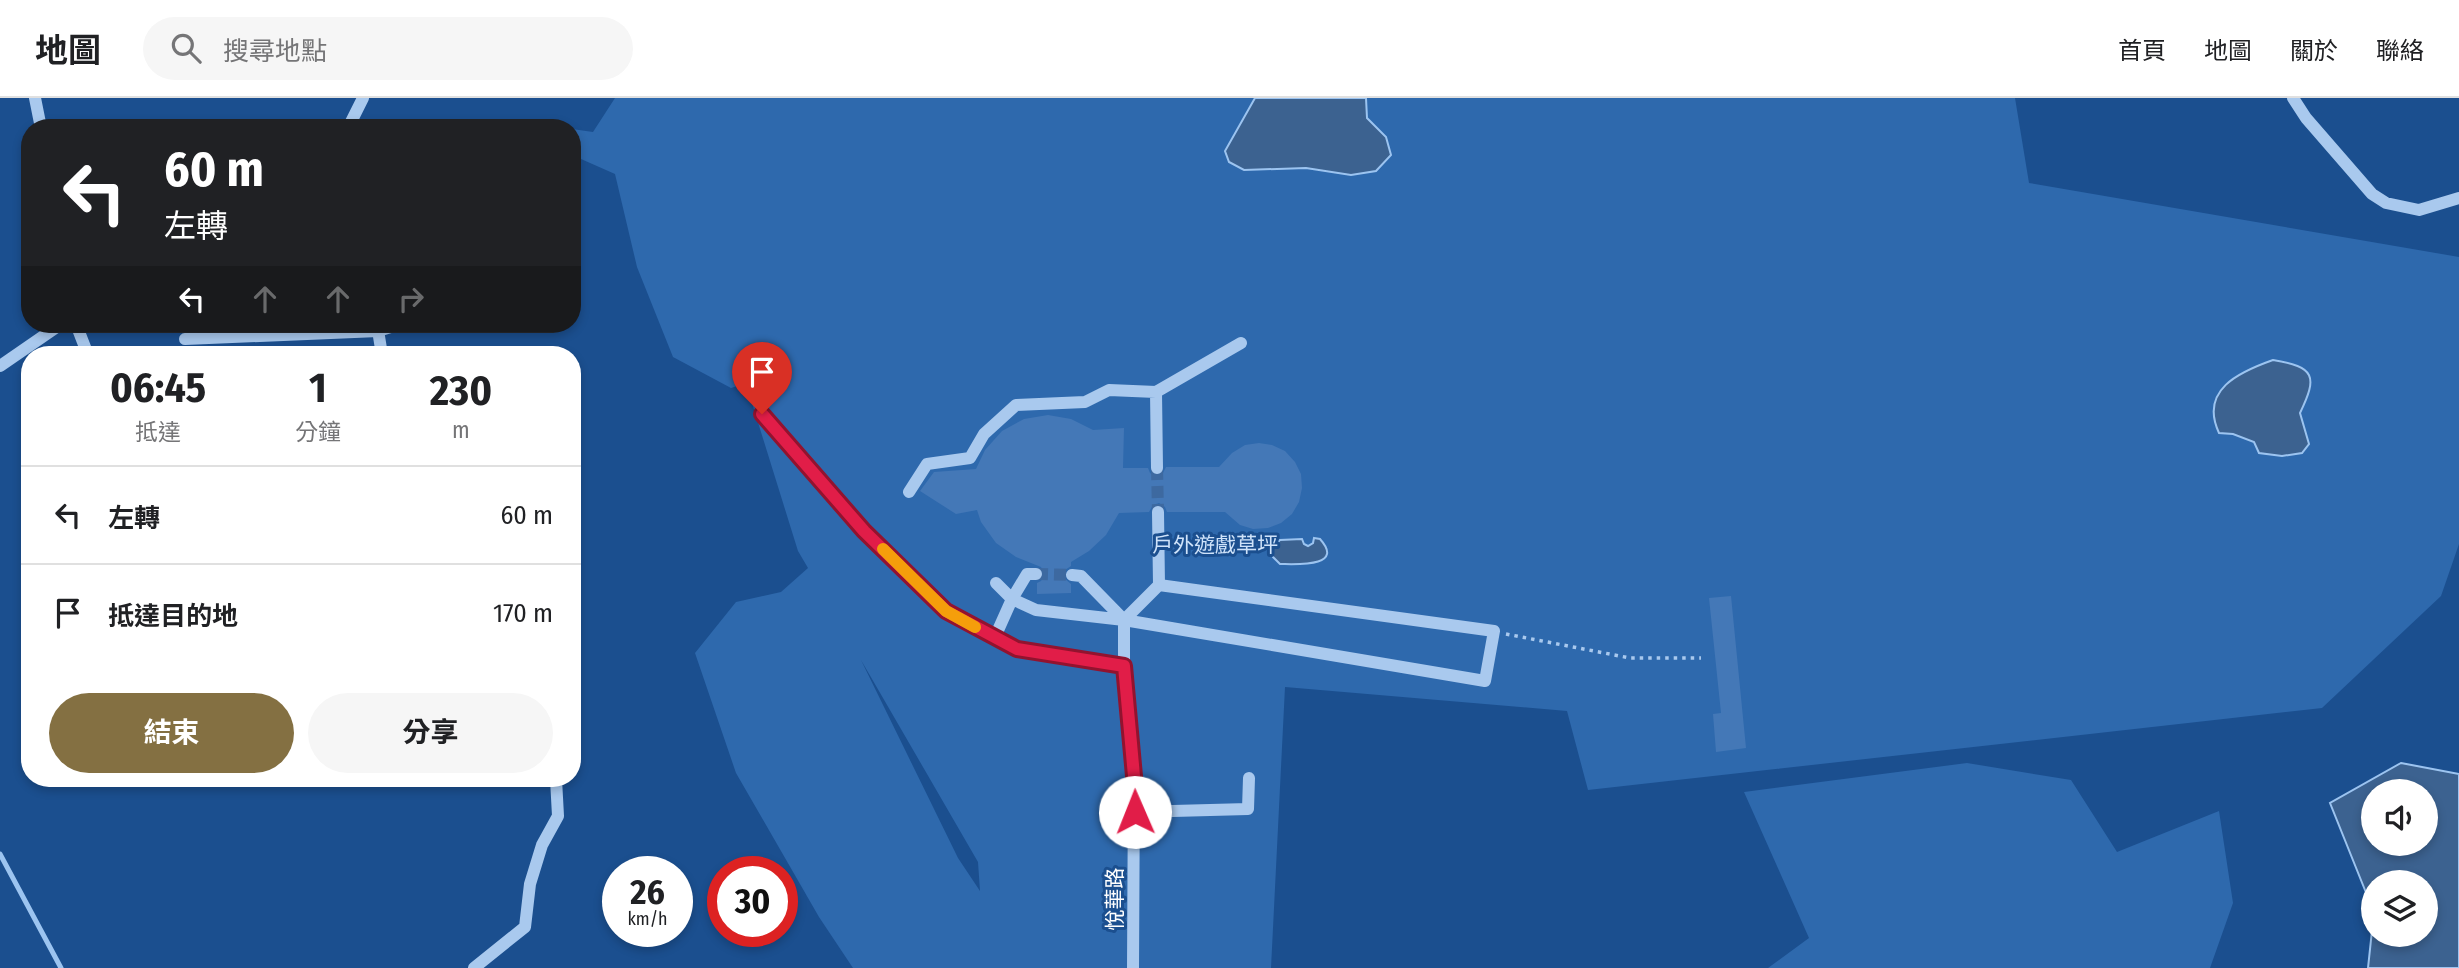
<!DOCTYPE html>
<html lang="zh-TW">
<head>
<meta charset="utf-8">
<style>
  :root { --surface:#fff; --page:#f6f6f6; --text:#202124; --muted:#757577; --line:#e0e0e0; --accent:#847042 }
  body { margin:0; font-family:"Fira Sans Condensed","Noto Sans TC",sans-serif; background:var(--page); color:var(--text); height:100vh; display:flex; flex-direction:column; font-size:26px; white-space:nowrap }
  * { box-sizing:border-box; margin:0 }
  p { font-size:23px; color:var(--muted) }
  .icon { flex:none; width:38px; height:38px; fill:none; stroke:currentColor; stroke-width:2; stroke-linecap:round; stroke-linejoin:round }
  .map { position:relative; flex:1; overflow:hidden }
  .side { position:absolute; left:21px; top:248px; width:560px; height:441px; display:flex; flex-direction:column; background:var(--surface); border-radius:28px; box-shadow:0 4px 10px #0003 }
  .side>* { flex:none }
  .hud { position:absolute; left:21px; top:21px; width:560px; height:214px; border-radius:28px; box-shadow:0 4px 10px #0003; background:#202124; color:#fff; overflow:hidden }
  .fabs { position:absolute; left:2361px; top:681px; display:grid; gap:14px }
  .fabs a { display:grid; place-items:center; width:77px; height:77px; border-radius:50%; background:var(--surface); box-shadow:0 4px 10px #0003; font-size:35px }
  .speed { position:absolute; left:602px; top:758px; display:flex; gap:14px; font-size:35px; font-weight:700; text-align:center }
  .speed>* { display:grid; place-content:center; width:91px; height:91px; border-radius:50%; background:var(--surface); box-shadow:0 4px 10px #0003; line-height:1 }
  .speed small { font-size:18px; font-weight:400 }
  .speed .limit { border:10px solid #d22; background:#fff; color:#111 }
  .pin { position:absolute; display:grid; place-items:center; width:60px; height:60px; color:#fff; margin:-72px -30px; border-radius:50% 50% 50% 0; rotate:-45deg; box-shadow:0 0 7px #0007 }
  .pin .icon { rotate:45deg }
  .me { position:absolute; width:77px; margin:-38px; rotate:359deg; stroke-linejoin:round; filter:drop-shadow(0 0 5px #0008) }
  .turn { display:flex; align-items:center; gap:24px; height:147px; padding:0 28px; font-size:32px }
  .turn .icon { width:91px; height:91px; stroke-width:2.5 }
  .turn b { display:block; font-size:49px; line-height:60px }
  .lanes { display:flex; align-items:center; height:66px; padding:0 28px; background:#0003; justify-content:center; gap:35px; direction:ltr }
  .lanes .off { opacity:.35 }
  .eta { display:flex; justify-content:space-evenly; align-items:center; height:119px; text-align:center }
  .eta b { font-size:42px; font-weight:700; line-height:49px }
  .action { display:flex; gap:14px; margin-top:auto; padding:14px 28px }
  .action a { flex:1; height:80px; border-radius:42px; background:var(--accent); color:#fff; font-size:28px; font-weight:700; line-height:80px; text-align:center }
  .action a+a { background:var(--page); color:var(--text) }
  ul { padding:0; list-style:none }
  li { display:flex; align-items:center; gap:21px; height:98px; padding:0 28px; border-top:2px solid var(--line) }
  li div { flex:1 }
  li b { display:block; font-size:26px }
  li em { font-style:normal }
  header { display:flex; align-items:center; gap:42px; box-sizing:border-box; height:98px; padding:0 35px; background:var(--surface); border-bottom:2px solid var(--line) }
  header strong { font-size:33px }
  nav { display:flex; gap:38px; margin-inline-start:auto; font-size:24px }
  .search { width:490px; height:63px; background:var(--page); display:flex; align-items:center; gap:18px; box-sizing:border-box; padding:0 24px; border-radius:38px; color:var(--muted); font-size:26px }
  .map>svg:first-child { display:block }
  .green { fill:#2e69ad; fill-rule:evenodd }
  .water { fill:#3c6290; stroke:#9cc4f0; stroke-width:2; fill-rule:evenodd }
  .lines { fill:none; stroke-linecap:round; stroke-linejoin:round }
  .stream { stroke:#9cc4f0; stroke-width:5 }
  .building { fill:#4478b7 }
  .minor-tunnel { stroke:#3d69a0; stroke-width:12; stroke-dasharray:12 6; stroke-linecap:butt }
  .path { stroke:#a9c9ee; stroke-width:3.5; stroke-dasharray:3.5 5; stroke-linecap:butt }
  .minor { stroke:#a9c9ee; stroke-width:12 }
  .route-casing { stroke:#92132f; stroke-width:18 }
  .route { stroke:#e11d48; stroke-width:12 }
  .slow { stroke:#f59e0b; stroke-width:12 }
  .labels { text-anchor:middle; dominant-baseline:central; stroke-width:6; stroke-linejoin:round; paint-order:stroke }
  .park-label { font-size:21px; fill:#cfe3fa; stroke:#1b4f8f }
  .street-label { font-size:21px; fill:#fff; stroke:#1b4f8f }
</style>
</head>
<body>
<header>
<strong>地圖</strong>
<div class="search"><svg class="icon" aria-label="search" viewBox="0 0 24 24"><circle cx="10" cy="10" r="6"/><path d="M15 15l6 6"/></svg>搜尋地點</div>
<nav><a>首頁</a><a>地圖</a><a>關於</a><a>聯絡</a></nav>
</header>
<div class="map">
<svg width="2459" height="870" viewBox="0 0 2459 870">
  <rect width="100%" height="100%" fill="#1b4f8f"/>
  <!-- green -->
  <path class="green" d="M615,0H2015L2029,85L2459,159V446L2441,498L2322,610L1588,692L1567,613L1285,589L1271,870H853L819,819L736,675L695,555L736,504L781,494L808,470L798,453L751,302L750,284L731,290L673,259L637,169L615,76L581,61L572,62V31L593,34ZM861,562L978,764L980,793L958,760Z
    M1967,665L2071,682L2117,754L2219,713L2233,805L2210,870H1768L1809,840L1744,694Z"/>
  <!-- water -->
  <path class="water" d="M1255,0H1366L1367,20L1386,39L1391,57L1376,73L1351,77L1306,70L1244,72L1229,64L1225,53Z
    M2273,262C2315,269 2318,278 2300,315L2309,346L2302,355L2282,358L2259,355L2254,344L2233,336L2219,335C2199,292 2239,274 2273,262Z
    M1314,440L1320,441C1346,470 1294,466 1280,466L1273,459V449L1280,442L1302,441L1304,446L1308,448L1313,445Z
    M2401,665L2459,676V870H2368L2373,823V836H2426V784H2373V812L2330,705ZM2373,693H2426V746H2373Z"/>
  <g class="lines">
    <!-- stream -->
    <path class="stream" d="M0,756L61,870"/>
  </g>
  <!-- building -->
  <path class="building" d="M1048,317L1071,321L1093,332L1124,330L1123,370H1148L1150,375L1156,379L1162,377L1166,369H1219L1232,355L1245,347L1259,345L1272,347L1285,353L1295,364L1301,376L1302,390L1299,404L1292,416L1281,425L1268,430L1253,431L1240,427L1225,414H1167L1165,409L1159,405L1153,407L1149,414L1119,415L1106,437L1089,453L1071,464V468L1065,472L1064,480L1071,486V495L1037,496V485L1041,483L1045,477L1041,469L1016,459L996,445L981,424L977,412L956,416L920,393L934,374L976,371L985,352L1002,333L1024,321Z
    M1731,498L1746,650L1716,654L1713,616L1721,615L1709,500Z"/>
  <g class="lines">
    <!-- minor-tunnel -->
    <path class="minor-tunnel" d="M1157,370L1158,414
      M1036,476L1072,477"/>
    <!-- path -->
    <path class="path" d="M1506,536L1630,560H1701"/>
    <!-- minor -->
    <path class="minor" d="M35,0L41,30
      M2293,0L2306,20L2372,96L2386,105L2419,112L2459,100
      M348,30L363,0
      M76,226L88,257
      M377,226L382,257
      M185,241L378,233L400,226
      M0,268L61,226
      M1156,294L1241,245
      M763,316L865,433L945,513L1017,551L1124,568
      M909,394L927,366L970,360L984,336L1016,307L1085,304L1109,292L1156,294L1157,370
      M1072,477L1081,478L1124,522L1485,583L1494,533L1159,487
      M996,485L1012,501L1036,512L1124,522L1159,487L1158,414
      M1124,522V568L1134,678L1133,870
      M995,539L1012,501L1027,476H1036
      M1135,714L1248,711L1249,680
      M474,870L525,829L530,786L542,747L558,718L556,681"/>
  </g>
  <g class="lines">
    <defs>
      <path id="route" d="M762,316L864,433L946,513L1017,551L1124,568L1134,678L1135,714"/>
    </defs>
    <!-- route casing -->
    <use href="#route" class="route-casing"/>
    <!-- route -->
    <use href="#route" class="route"/>
    <!-- slow -->
    <path class="slow" d="M883,451L946,513L975,529"/>
  </g>
  <g class="labels">
    <!-- park labels -->
    <g class="park-label">
      <text x="1215" y="447">戶外遊戲草坪</text>
    </g>
    <!-- street labels -->
    <g class="street-label">
      <text transform="translate(1115 801) rotate(-90)">悅華路</text>
    </g>
  </g>
</svg>
<div class="fabs">
<a><svg class="icon" aria-label="sound" viewBox="0 0 24 24"><path d="M4 9h4l5-4v14l-5-4H4zM17 9q2 3 0 6"/></svg></a>
<a><svg class="icon" aria-label="layers" viewBox="0 0 24 24"><path d="M12 4l9 5-9 5-9-5zM3 14l9 5 9-5"/></svg></a>
</div>
<div class="speed"><div>26<small>km/h</small></div><div class="limit">30</div></div>
<div class="pin" style="left:762px;top:316px;background:#d93025"><svg class="icon" aria-label="arrive" viewBox="0 0 24 24"><path d="M6 21V4h12l-3 4 3 4H6"/></svg></div>
<svg class="me" style="left:1135px;top:714px" viewBox="-20 -20 40 40"><circle r="19" fill="#fff"/><path d="M0-13L10 11 0 6-10 11z" fill="#e11d48"/></svg>
<div class="hud">
<div class="turn"><svg class="icon" aria-label="left" viewBox="0 0 24 24"><path d="M17 20v-9H6M10 6l-5 5 5 5"/></svg><div><b>60 m</b>左轉</div></div>
<div class="lanes"><svg class="icon" aria-label="left" viewBox="0 0 24 24"><path d="M17 20v-9H6M10 6l-5 5 5 5"/></svg><svg class="icon off" aria-label="ahead" viewBox="0 0 24 24"><path d="M12 20V5M6 11l6-6 6 6"/></svg><svg class="icon off" aria-label="ahead" viewBox="0 0 24 24"><path d="M12 20V5M6 11l6-6 6 6"/></svg><svg class="icon off" aria-label="right" viewBox="0 0 24 24"><path d="M7 20v-9h11M14 6l5 5-5 5"/></svg></div>
</div>
<section class="side">
<div class="eta">
<div><b>06:45</b><p>抵達</p></div>
<div><b>1</b><p>分鐘</p></div>
<div><b>230</b><p>m</p></div>
</div>
<ul>
<li><svg class="icon" aria-label="left" viewBox="0 0 24 24"><path d="M17 20v-9H6M10 6l-5 5 5 5"/></svg><div><b>左轉</b></div><em>60 m</em></li>
<li><svg class="icon" aria-label="arrive" viewBox="0 0 24 24"><path d="M6 21V4h12l-3 4 3 4H6"/></svg><div><b>抵達目的地</b></div><em>170 m</em></li>
</ul>
<div class="action"><a>結束</a><a>分享</a></div>
</section>
</div>
</body>
</html>
